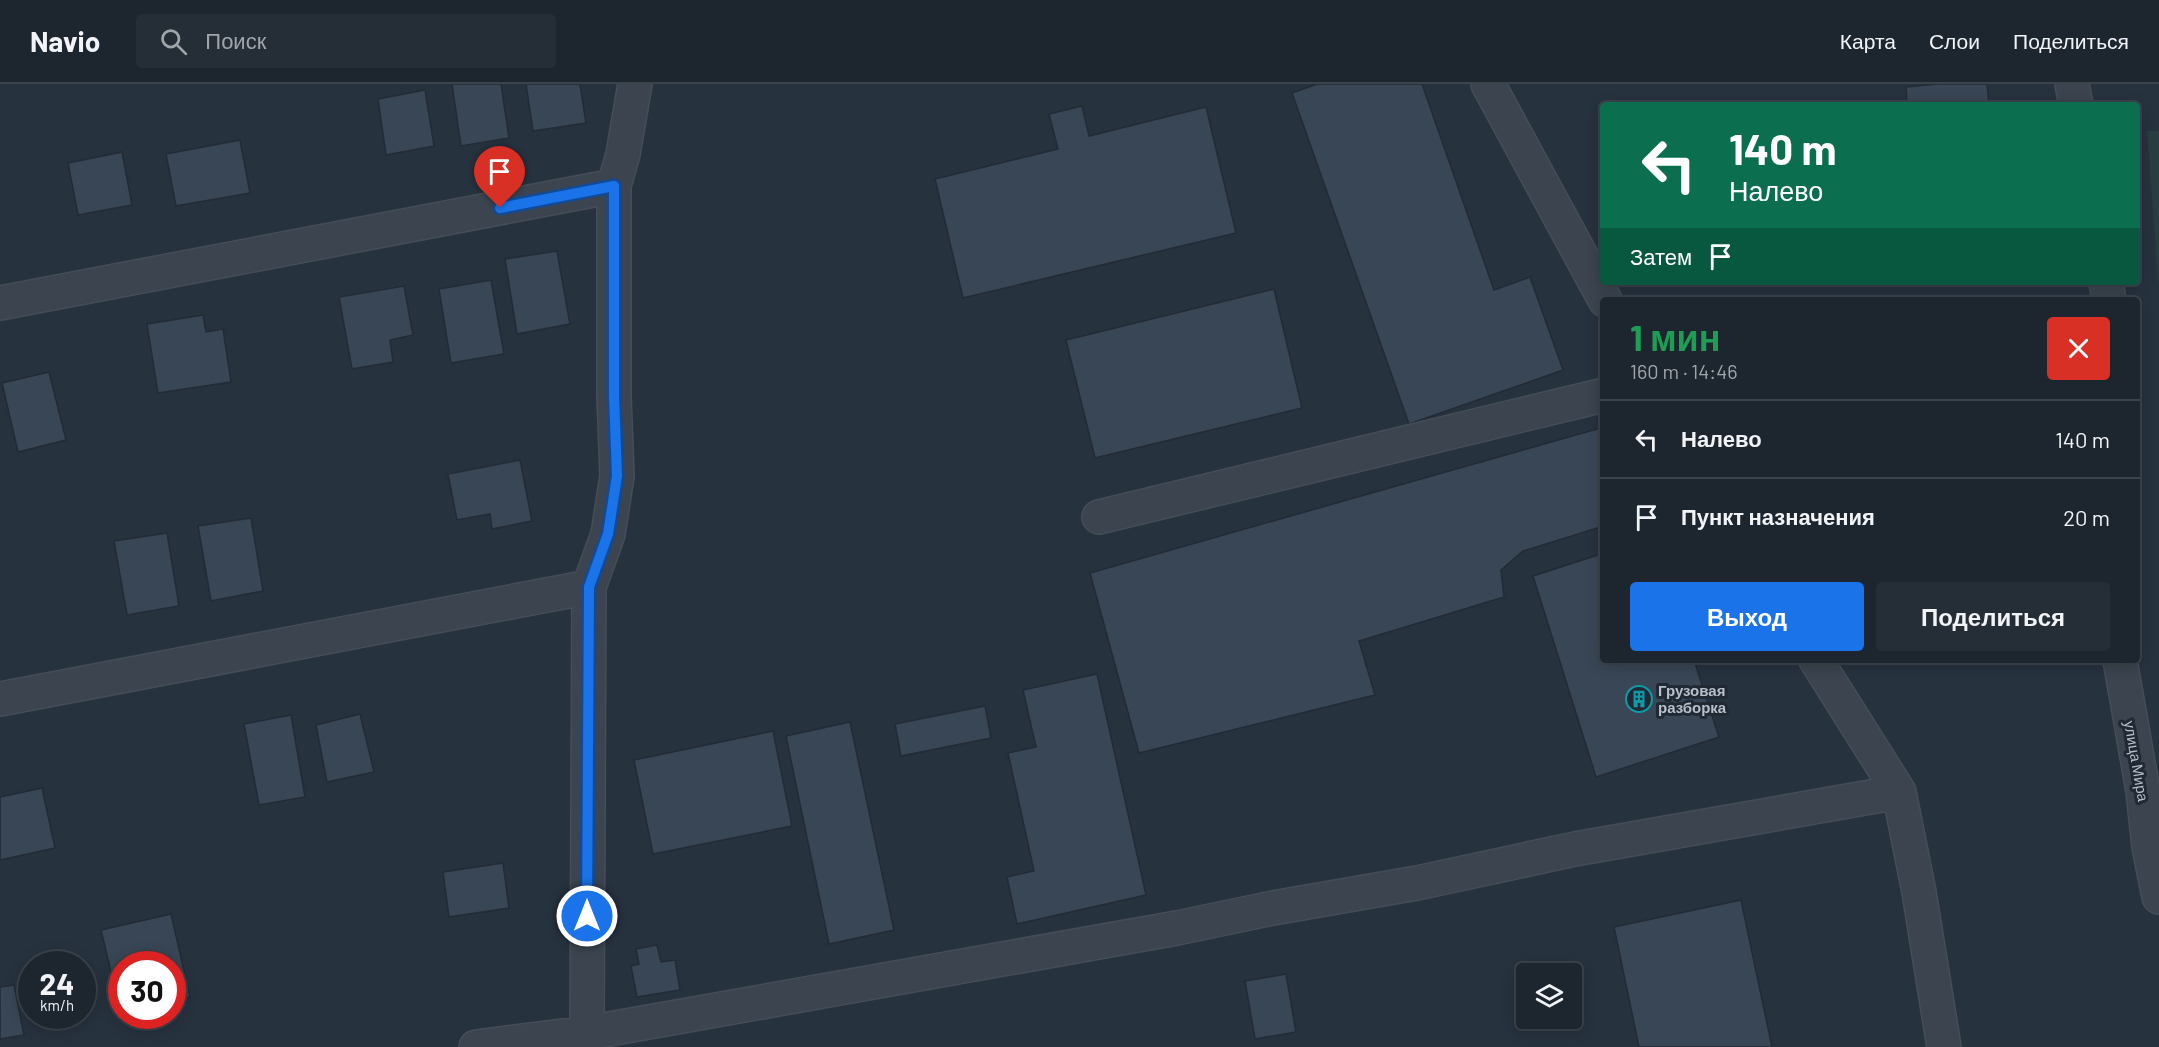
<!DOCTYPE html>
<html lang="ru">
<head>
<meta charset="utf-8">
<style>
  :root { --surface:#1d262f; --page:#252e37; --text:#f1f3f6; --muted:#a0a5aa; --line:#3b434b; --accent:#1a73e8 }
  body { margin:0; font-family:Barlow,sans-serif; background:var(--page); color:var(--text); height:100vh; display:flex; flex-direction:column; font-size:22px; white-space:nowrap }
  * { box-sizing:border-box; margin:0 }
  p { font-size:20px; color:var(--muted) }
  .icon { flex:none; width:33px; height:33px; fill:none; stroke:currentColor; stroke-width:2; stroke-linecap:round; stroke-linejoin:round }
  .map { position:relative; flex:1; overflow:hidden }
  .side { position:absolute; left:1600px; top:213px; width:540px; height:366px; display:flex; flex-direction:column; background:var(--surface); border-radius:6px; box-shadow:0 3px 15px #0003,0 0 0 2px var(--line) }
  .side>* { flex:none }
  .top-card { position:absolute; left:1600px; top:18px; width:540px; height:183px; border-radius:6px; box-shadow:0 3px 15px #0003,0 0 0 2px var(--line); background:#0b6e4f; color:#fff; overflow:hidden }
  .fabs { position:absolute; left:1516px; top:879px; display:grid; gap:12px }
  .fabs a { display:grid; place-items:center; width:66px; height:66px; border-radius:6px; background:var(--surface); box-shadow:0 3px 15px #0003,0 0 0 2px var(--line); font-size:30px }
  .speed { position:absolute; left:18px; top:867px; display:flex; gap:12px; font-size:30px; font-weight:700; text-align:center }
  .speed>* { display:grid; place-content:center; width:78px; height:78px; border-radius:50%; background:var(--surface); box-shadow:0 3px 15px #0003,0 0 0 2px var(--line); line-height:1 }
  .speed small { font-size:15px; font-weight:400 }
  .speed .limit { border:9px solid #d22; background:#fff; color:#111 }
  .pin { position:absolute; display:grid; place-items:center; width:51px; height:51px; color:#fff; margin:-62px -26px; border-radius:50% 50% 50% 0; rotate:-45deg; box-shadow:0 0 6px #0007 }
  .pin .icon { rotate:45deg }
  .me { position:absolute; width:66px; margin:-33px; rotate:0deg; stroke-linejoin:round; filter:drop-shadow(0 0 4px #0008) }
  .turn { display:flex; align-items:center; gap:21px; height:126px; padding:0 30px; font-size:27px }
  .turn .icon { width:78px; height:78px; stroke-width:2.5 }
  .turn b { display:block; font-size:42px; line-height:51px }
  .then { display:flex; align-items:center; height:57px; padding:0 30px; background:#0003; gap:12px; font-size:22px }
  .round { display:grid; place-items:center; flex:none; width:63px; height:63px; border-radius:6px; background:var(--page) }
  .summary { display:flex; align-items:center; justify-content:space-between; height:102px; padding:0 30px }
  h1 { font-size:36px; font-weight:700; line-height:45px; color:#1e9e55 }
  .primary-button { display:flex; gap:12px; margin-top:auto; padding:12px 30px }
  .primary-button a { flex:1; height:69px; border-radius:6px; background:var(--accent); color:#fff; font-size:24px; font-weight:700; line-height:69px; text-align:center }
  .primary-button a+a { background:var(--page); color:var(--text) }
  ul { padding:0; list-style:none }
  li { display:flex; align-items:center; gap:18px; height:78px; padding:0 30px; border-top:2px solid var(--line) }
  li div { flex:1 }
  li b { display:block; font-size:22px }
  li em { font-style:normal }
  header { display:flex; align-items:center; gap:36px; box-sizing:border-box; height:84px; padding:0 30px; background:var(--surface); border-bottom:2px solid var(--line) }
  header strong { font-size:28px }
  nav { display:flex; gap:33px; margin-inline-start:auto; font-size:21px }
  .search { width:420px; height:54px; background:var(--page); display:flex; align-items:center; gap:15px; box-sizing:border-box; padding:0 21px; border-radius:6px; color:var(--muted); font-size:22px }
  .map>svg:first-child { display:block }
  .green { fill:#293e40 }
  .building { fill:#394655; stroke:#222b36; stroke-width:1.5 }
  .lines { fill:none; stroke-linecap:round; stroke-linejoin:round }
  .minor-casing { stroke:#444d58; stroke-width:36 }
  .minor { stroke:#3b444f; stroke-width:33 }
  .route-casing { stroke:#114b97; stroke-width:15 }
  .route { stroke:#1a73e8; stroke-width:10 }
  .labels { text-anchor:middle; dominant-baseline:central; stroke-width:6; stroke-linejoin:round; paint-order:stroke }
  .poi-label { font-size:15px; font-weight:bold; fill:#b7bfc9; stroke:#202934; text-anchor:start }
  .street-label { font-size:15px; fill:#b7bfc9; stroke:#202934 }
</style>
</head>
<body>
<header>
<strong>Navio</strong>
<div class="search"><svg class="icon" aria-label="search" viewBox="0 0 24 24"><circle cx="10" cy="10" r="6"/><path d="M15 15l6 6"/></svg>Поиск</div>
<nav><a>Карта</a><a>Слои</a><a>Поделиться</a></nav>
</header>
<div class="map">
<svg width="2159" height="963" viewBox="0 0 2159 963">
  <rect width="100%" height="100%" fill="#27323f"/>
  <!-- green -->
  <path class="green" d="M2147,47H2159V207Z"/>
  <!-- building -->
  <path class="building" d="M452,0H501L509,54L461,62Z
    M526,0H580L586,39L533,47Z
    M1317,0H1422L1494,206L1530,193L1563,286L1409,340L1292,9Z
    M1937,0H1987L1989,21H1907L1906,3Z
    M425,6L434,62L386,71L378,15Z
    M1082,22L1089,52L1206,23L1236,149L963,214L935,95L1058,65L1049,30Z
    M240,56L250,109L176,122L166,70Z
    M122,68L132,121L78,131L68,79Z
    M557,167L570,240L517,250L505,175Z
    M491,196L504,270L451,279L439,205Z
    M404,202L413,251L390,256L393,278L352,285L339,213Z
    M1274,205L1302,324L1095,374L1066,256Z
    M203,231L206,248L223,245L231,298L158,309L147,240Z
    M49,288L66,356L18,368L2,299Z
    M1604,343V442L1523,467L1501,486L1504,513L1359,557L1375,611L1139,669L1090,489Z
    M520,376L532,437L492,445L490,430L457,436L448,390Z
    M251,434L263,507L211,517L198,442Z
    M167,449L179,522L127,531L114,457Z
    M1604,469V576H1694L1719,653L1596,693L1533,492Z
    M1097,590L1146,811L1017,840L1007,793L1034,787L1008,669L1036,663L1023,606Z
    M985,622L991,654L901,672L895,640Z
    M360,630L374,688L327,698L316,641Z
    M291,631L305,713L259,721L244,640Z
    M850,638L894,846L829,860L786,652Z
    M773,647L792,742L653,770L634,676Z
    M42,704L55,764L0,776V713Z
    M503,779L509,824L449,833L443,788Z
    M1741,816L1772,963H1639L1614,843Z
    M171,830L190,913L172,918V880H122L121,930L101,846Z
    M657,861L661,878L675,876L680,906L637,913L631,882L639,880L636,865Z
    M1286,890L1296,948L1255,955L1245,897Z
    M14,901L24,951L0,955V903Z"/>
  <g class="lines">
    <defs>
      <path id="minor" d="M1488,0L1605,216
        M2072,0L2076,21
        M2106,198L2109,216
        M0,219L614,102
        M1099,433L1604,311
        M1816,576L1899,708
        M2120,576L2143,707L2149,763L2159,813
        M0,615L589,503
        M587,949L589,503L608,450L617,392L614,312V102L623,70L635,0
        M476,963L587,949L1177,844L1273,824L1417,799L1575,765L1899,708L1919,808L1944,963"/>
    </defs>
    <!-- minor casing -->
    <use href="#minor" class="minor-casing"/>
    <!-- minor -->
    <use href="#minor" class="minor"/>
  </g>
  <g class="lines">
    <defs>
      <path id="route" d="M500,124L614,102V312L617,392L608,450L589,503L587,832"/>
    </defs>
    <!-- route casing -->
    <use href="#route" class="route-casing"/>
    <!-- route -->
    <use href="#route" class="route"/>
  </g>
  <!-- icons -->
  <defs>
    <symbol id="building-ring" viewBox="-11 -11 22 22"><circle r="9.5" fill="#202934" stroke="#0f9aa8" stroke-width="1.5"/><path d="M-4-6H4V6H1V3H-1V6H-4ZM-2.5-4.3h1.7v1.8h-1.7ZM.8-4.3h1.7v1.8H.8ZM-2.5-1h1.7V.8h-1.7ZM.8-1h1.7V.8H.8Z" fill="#0f9aa8"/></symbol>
  </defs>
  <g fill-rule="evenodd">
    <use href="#building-ring" x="1624" y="600" width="30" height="30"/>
  </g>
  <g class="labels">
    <!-- poi labels -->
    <g class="poi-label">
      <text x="1658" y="606">Грузовая<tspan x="1658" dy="17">разборка</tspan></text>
    </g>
    <!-- street labels -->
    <g class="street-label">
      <text transform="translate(2137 677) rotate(80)">улица Мира</text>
    </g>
  </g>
</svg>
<div class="fabs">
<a><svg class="icon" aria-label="layers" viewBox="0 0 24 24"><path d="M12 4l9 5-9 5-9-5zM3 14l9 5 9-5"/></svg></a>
</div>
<div class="speed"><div>24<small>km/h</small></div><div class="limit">30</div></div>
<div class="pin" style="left:500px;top:124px;background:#d93025"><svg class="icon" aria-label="arrive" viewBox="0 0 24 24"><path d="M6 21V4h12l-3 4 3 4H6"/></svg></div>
<svg class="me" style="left:587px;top:832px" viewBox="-20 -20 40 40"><circle r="17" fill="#1a73e8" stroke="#fff" stroke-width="3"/><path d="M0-11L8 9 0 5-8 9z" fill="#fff"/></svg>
<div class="top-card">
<div class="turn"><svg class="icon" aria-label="left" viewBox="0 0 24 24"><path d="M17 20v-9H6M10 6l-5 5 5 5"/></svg><div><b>140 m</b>Налево</div></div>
<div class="then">Затем<svg class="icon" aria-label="arrive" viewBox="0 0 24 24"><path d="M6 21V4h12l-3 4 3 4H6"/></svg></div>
</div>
<section class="side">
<div class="summary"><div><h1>1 мин</h1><p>160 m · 14:46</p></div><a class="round" style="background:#d93025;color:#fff"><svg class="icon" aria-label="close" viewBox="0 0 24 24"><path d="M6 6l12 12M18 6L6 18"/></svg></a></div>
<ul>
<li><svg class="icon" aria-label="left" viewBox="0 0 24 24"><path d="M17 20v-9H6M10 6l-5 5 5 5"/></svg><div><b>Налево</b></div><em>140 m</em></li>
<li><svg class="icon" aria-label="arrive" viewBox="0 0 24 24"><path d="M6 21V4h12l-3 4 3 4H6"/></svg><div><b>Пункт назначения</b></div><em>20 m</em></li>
</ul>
<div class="primary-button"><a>Выход</a><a>Поделиться</a></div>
</section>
</div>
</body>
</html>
